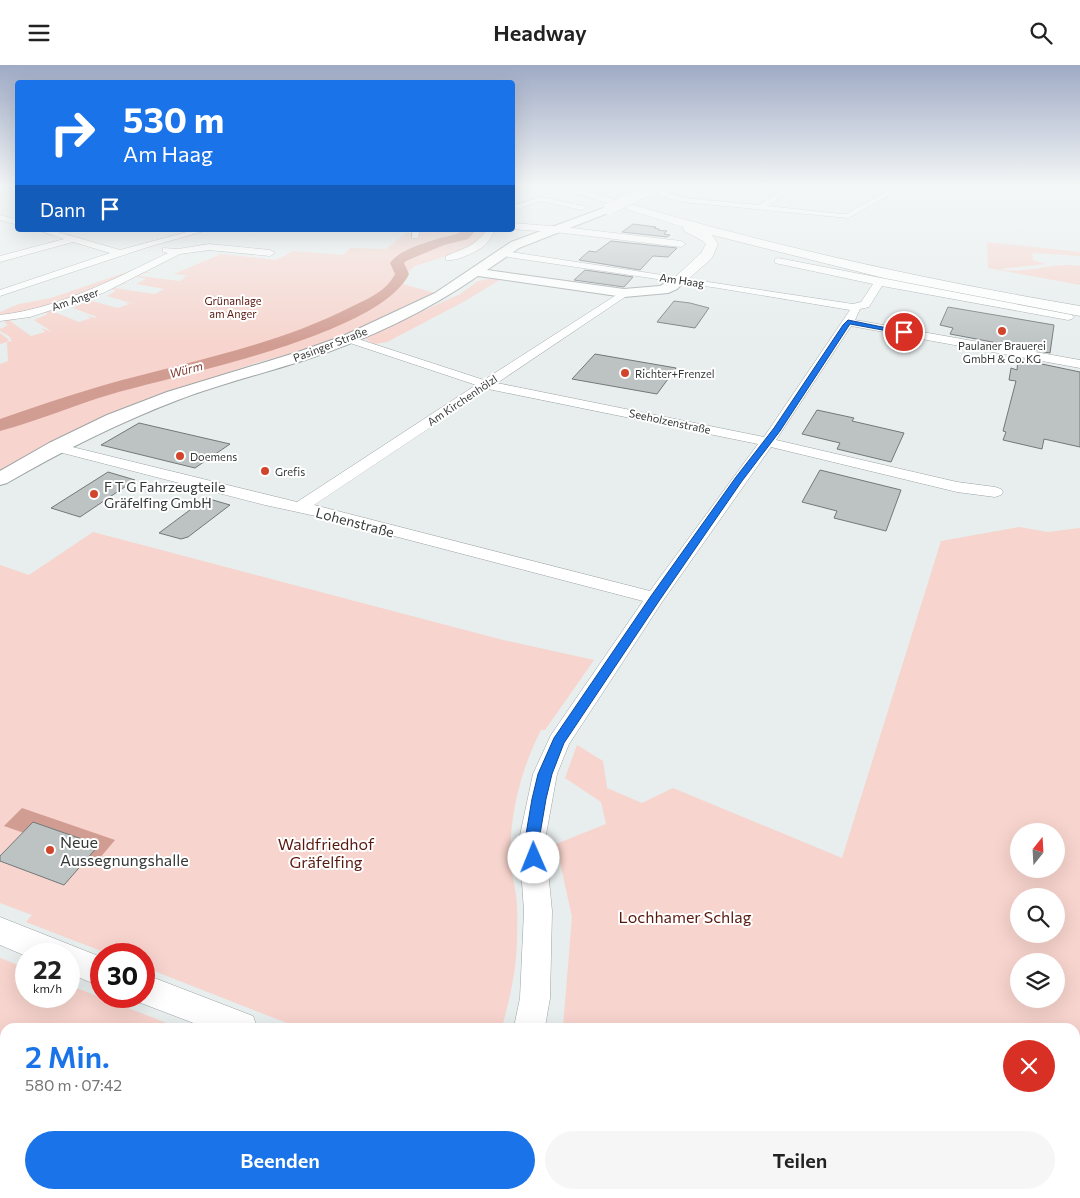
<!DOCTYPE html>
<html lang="de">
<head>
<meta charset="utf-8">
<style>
  :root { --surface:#fff; --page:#f6f6f6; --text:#222; --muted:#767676; --accent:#1a73e8 }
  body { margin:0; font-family:Commissioner,sans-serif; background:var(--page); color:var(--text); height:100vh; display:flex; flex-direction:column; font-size:19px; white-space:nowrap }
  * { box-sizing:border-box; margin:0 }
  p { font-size:16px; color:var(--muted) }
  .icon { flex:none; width:28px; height:28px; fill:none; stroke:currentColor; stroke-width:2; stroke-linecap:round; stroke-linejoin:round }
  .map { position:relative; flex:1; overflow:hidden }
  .panel { position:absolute; left:0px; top:958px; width:1080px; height:176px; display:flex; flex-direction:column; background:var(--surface); border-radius:15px 15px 0 0; box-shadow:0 5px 20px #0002 }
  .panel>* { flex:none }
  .guide { position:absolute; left:15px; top:15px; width:500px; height:152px; border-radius:5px; box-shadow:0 5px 20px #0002; background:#1a73e8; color:#fff; overflow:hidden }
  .needle { width:32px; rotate:18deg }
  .fabs { position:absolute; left:1010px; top:758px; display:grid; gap:10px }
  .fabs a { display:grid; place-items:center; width:55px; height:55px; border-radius:50%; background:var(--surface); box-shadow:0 5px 20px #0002; font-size:25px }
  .speed { position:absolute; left:15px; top:878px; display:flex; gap:10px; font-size:25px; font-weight:700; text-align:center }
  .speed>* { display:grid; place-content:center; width:65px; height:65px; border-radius:50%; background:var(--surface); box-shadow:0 5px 20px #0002; line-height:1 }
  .speed small { font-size:12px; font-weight:400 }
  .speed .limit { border:8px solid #d22; background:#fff; color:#111 }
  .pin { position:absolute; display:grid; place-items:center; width:42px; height:42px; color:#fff; margin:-21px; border:2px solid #fff; border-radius:50%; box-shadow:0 1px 5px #0007 }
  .me { position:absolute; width:55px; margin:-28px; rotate:359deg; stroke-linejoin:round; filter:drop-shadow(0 0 4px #0008) }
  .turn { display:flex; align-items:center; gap:18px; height:105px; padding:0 25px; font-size:22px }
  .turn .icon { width:65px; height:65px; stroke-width:2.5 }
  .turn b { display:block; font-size:35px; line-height:42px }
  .then { display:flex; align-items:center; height:48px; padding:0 25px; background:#0003; gap:10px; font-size:19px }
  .round { display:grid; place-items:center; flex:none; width:52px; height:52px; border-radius:26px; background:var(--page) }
  .head { display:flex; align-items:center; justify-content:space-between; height:85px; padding:0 25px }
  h1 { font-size:30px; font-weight:600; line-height:38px; color:var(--accent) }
  .primary-button { display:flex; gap:10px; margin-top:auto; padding:10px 25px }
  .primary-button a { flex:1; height:58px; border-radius:30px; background:var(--accent); color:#fff; font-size:20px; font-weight:600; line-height:58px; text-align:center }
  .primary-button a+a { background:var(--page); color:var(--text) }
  header { display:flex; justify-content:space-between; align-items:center; height:65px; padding:0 25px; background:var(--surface); font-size:22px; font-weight:600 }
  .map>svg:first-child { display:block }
  .green { fill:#f7d4cd; fill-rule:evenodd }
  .water { fill:#d19c91 }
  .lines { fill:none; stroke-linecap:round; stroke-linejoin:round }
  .river { fill:#d19c91; fill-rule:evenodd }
  .building { fill:#bdc3c3; stroke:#737878 }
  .minor-casing { stroke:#9ea4a4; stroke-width:1 }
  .major-casing { stroke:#9ea4a4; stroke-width:2 }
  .highway-casing { stroke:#9ea4a4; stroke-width:1 }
  .minor { fill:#fff; fill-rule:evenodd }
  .major { fill:#fff; fill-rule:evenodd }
  .highway { fill:#fff; fill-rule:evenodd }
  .major-bridge-casing { stroke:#9ea4a4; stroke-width:12; stroke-linecap:butt }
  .major-bridge { stroke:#fff; stroke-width:11 }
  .route { fill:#1a73e8; stroke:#114b97 }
  .poi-dot { fill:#d1452d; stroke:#fff; stroke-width:2 }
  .labels { text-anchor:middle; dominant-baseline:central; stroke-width:4; stroke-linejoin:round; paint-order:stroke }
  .far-street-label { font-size:11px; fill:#363838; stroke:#fff }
  .far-park-label { font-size:11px; fill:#58180e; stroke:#fff }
  .far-poi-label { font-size:11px; fill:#363838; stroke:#fff; text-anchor:start }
  .far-water-label { font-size:12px; font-style:italic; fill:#803c30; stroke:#fff }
  .poi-label { font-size:14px; fill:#363838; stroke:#fff; text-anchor:start }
  .street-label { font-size:14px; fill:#363838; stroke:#fff }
  .near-poi-label { font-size:16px; fill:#363838; stroke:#fff; text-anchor:start }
  .near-park-label { font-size:16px; fill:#58180e; stroke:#fff }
</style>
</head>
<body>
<header><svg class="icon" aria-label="menu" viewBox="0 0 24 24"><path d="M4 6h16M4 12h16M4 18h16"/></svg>Headway<svg class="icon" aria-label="search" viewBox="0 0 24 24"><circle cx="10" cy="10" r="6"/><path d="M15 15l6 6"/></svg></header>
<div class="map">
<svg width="1080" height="1133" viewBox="0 0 1080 1133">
  <rect width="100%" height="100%" fill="#e7eeed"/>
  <!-- green -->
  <path class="green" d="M448,165H486L476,177L450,190L415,201L407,208L403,219L435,228L342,271L304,285L256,298L168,328L107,351L48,380L0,408V363L58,343L56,339L0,357V299L8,296L7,277L0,279V268L9,275L7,277L12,276L9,271L0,266V264L8,260L4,257C12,253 22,250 31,254L24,252L10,256L31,271L45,267L41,263L52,267L34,255L48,249L44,247C54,243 60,239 70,243L62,241L49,245L79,257L91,253L86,250L95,253L97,252L73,243L85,237L80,236C89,231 94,229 104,231L95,230L84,234L118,243L129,239L124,237L135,239L107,231L116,226L110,223C118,219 123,218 131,219L123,218L114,223L155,229L164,224L136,219L146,214L134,211C142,208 146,207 155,208L145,207L139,211L180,216L186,212L182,211H192L174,209L221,189L276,195L293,186L343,190L350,183L386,184L406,168Z
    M987,177L1080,187V191L1034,188L1032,190L1033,195L1046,199L1000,204C1026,210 1052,196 1080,201V220L988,203Z
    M136,204C128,209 121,215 113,218C93,227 17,254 0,249V247L19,239L51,233Z
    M493,213H503L465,236L387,277L374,279L364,273L460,229L478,216Z
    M1019,462L1048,467L1080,463V1133H653V1129H1075V962H563L572,852L556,779L606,759L601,737L565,713L577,680L603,696L607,723L642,738L673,723L842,793L941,476ZM1019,766H1056V804H1019ZM1019,831H1056V869H1019ZM1019,896H1056V934H1019Z
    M93,467L503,575L594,595L545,665H541C521,704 508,753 511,797C511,808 515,820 516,831C518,844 517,859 517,873C517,903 510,933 502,962H297L144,902V889H109L26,857L32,850L0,838V500L29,510Z
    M0,893L26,903V931H69V920L177,962H5V1129H242L240,1133H0Z"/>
  <!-- water -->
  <path class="water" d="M22,743L115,775L99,794L4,761Z"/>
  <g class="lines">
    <!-- river -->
    <path class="river" d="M512,122H523L512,127Z
      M463,165H476L468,174L444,180L406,196L404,198L409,209C380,270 177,310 112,329C74,340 38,356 0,366V354C34,342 67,331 101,321C186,297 272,282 351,242C367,234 386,227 395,209L390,198C399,185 422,179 437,174C445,171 457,171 463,165Z"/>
  </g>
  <!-- building -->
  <path class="building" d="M633,159L656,162L654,163L659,164L658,165L667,166L664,169L670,170L667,172L622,167Z
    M611,176L677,183L668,192L653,191L640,205L579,195L589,186L596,187Z
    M585,205L633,212L624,222L574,215Z
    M674,236L690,238L709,243L695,263L657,257Z
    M948,242L1054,260L1050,288L950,269L953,263L940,260Z
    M595,289L676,303L657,329L572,314Z
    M1018,294L1080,307V382L1044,374L1042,384L1003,375L1006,367L1003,366L1016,316L1009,315L1011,303L1017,305Z
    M817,345L854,353L852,356L904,368L891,397L837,384L840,378L802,369Z
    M139,358L230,379L195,403L101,380Z
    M820,405L901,425L886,466L834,453L837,446L802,437Z
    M108,407L135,415L80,452L51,443Z
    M206,433L230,440L188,472L181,474L159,468Z
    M33,757L99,780L64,820L0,796V791Z"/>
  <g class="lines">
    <defs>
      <path id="minor" d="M0,122H10L0,127Z
        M668,122H677L668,128L684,133L759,140L785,122H794L768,141L841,149H846L895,122H904L848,153L683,137L659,131V127Z
        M541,132L584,141L585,143L581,145L541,136L512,146V141Z
        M0,150L18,155V160L0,155Z
        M512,158L564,162L681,176L686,179L681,182L564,168L512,164Z
        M38,165H51L120,185L194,165H208L148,182L0,231V225L110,188L73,177L0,197V191L64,174Z
        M412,165H420L418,173H412Z
        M487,165H495C493,169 490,175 486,179C479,186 456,197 446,195V191C463,184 475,181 487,165Z
        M209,179L270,185L275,188L270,191L209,185L180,189L103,228L30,252L0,256V250C60,243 114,214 168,188L163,187V183L178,184Z
        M511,187L853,239L861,237L873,219L775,198V194L778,193L1072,250L1074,252L1072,254L1068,255L882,221L869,242L860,244L855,255L1080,295V303L851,261L776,375L957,417L995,422L1001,424L1003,427L1001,430L995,432L957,427L771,382L662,537L569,679L557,709L545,775L552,846L550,933L545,962H514L520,933L524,846L519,775L533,709L551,670L643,536L325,453L265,440L51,385L49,382L51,379L56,378L297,437L476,320L344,276L342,274L344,272H352L484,315L624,225L628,226L629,228L628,230L497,318L764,372L850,245L718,223L508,192L506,190ZM488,324L758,379L650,526L314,440Z
        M0,852L101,892V922L69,908V889H26V891L0,880Z
        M144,909L253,951L257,962H204L133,935L132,931H144Z
        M486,1129H522V1133H486Z"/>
      <path id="major" d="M609,141L613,142L614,144L613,146L519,183L487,205L624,224L660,221L680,210L685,211L687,214L677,224L668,228L624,232L478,211C426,247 368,274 308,294C265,308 220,319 178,335C118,358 62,386 7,418L0,420V406L49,378L107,350L167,327L298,287L343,271L435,228L511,177Z"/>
      <path id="highway" d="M557,122H574C740,174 909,212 1080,241V251L884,213L712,170L718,179L712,193L685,217L680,218L673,214L701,188L706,179L703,176L684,166L683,162Z"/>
    </defs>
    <!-- minor casing -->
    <use href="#minor" class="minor-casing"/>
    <!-- major casing -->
    <use href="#major" class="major-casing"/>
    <!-- highway casing -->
    <use href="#highway" class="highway-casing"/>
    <!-- minor -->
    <use href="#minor" class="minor"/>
    <!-- major -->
    <use href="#major" class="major"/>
    <!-- highway -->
    <use href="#highway" class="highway"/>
    <defs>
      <path id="major-bridge" d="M609,144L645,126"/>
    </defs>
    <!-- major-bridge casing -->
    <use href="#major-bridge" class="major-bridge-casing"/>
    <!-- major-bridge -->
    <use href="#major-bridge" class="major-bridge"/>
  </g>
  <!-- sky -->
  <linearGradient id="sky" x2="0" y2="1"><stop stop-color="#9faac5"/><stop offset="0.43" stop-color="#f4f7f7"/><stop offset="1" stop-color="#f4f7f7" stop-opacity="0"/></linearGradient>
  <rect width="1080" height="281" fill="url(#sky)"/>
  <!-- route -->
  <path class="route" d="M848,255L907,267L904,269L850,259L780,366L742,416L659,536L564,678L552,709L546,734L539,775L541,793L539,797L534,799L528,797L525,775L532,734L538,709L554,673L651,531L736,412L774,363L843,260Z"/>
  <!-- markers -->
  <g class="poi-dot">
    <circle cx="1002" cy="266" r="5"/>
    <circle cx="625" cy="308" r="5"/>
    <circle cx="180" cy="391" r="5"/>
    <circle cx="265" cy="406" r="5"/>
    <circle cx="94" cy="429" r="5"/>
    <circle cx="50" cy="785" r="5"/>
  </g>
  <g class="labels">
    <!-- far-street labels -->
    <g class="far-street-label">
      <text transform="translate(682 215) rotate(8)">Am Haag</text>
      <text transform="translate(75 234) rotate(-19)">Am Anger</text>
      <text transform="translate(330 279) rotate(-21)">Pasinger Straße</text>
      <text transform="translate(462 335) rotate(-34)">Am Kirchenhölzl</text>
      <text transform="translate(670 356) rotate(12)">Seeholzenstraße</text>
    </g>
    <!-- far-park labels -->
    <g class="far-park-label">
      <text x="233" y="235">Grünanlage<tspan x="233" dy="13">am Anger</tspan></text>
    </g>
    <!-- far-poi labels -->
    <g class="far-poi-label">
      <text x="1002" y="280" text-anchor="middle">Paulaner Brauerei<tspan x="1002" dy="13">GmbH &amp; Co. KG</tspan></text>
      <text x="635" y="308">Richter+Frenzel</text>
      <text x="190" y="391">Doemens</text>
      <text x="275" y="406">Grefis</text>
    </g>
    <!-- far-water labels -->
    <g class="far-water-label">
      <text transform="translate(186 304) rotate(-15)">Würm</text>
    </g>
    <!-- poi labels -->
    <g class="poi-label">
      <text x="104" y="421">F T G Fahrzeugteile<tspan x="104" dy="16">Gräfelfing GmbH</tspan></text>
    </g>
    <!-- street labels -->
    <g class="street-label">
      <text transform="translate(355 457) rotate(15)">Lohenstraße</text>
    </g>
    <!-- near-poi labels -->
    <g class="near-poi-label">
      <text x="60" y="776">Neue<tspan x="60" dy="18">Aussegnungshalle</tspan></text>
    </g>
    <!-- near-park labels -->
    <g class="near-park-label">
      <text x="326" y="778">Waldfriedhof<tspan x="326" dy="18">Gräfelfing</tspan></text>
      <text x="685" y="851">Lochhamer Schlag</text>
    </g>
  </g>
</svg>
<div class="fabs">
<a><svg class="needle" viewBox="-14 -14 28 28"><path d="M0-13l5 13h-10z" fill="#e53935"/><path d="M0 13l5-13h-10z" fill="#767676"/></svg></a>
<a><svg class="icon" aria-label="search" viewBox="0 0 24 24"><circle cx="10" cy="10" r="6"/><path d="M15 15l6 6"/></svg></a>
<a><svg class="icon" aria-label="layers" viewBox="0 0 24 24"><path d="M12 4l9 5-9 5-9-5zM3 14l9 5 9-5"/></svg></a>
</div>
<div class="speed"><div>22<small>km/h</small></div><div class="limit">30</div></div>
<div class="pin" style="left:904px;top:267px;background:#d93025"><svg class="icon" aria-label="arrive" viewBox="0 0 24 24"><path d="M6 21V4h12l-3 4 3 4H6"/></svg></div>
<svg class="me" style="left:534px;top:793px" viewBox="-20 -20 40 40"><circle r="19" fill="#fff"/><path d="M0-13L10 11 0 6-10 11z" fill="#1a73e8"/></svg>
<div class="guide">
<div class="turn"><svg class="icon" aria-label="right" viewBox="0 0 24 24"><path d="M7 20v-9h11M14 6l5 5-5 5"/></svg><div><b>530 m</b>Am Haag</div></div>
<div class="then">Dann<svg class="icon" aria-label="arrive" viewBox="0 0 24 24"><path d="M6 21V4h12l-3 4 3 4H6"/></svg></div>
</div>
<section class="panel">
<div class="head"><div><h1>2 Min.</h1><p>580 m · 07:42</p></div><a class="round" style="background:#d93025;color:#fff"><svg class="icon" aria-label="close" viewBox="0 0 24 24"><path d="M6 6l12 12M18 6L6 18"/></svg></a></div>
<div class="primary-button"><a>Beenden</a><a>Teilen</a></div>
</section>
</div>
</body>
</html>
